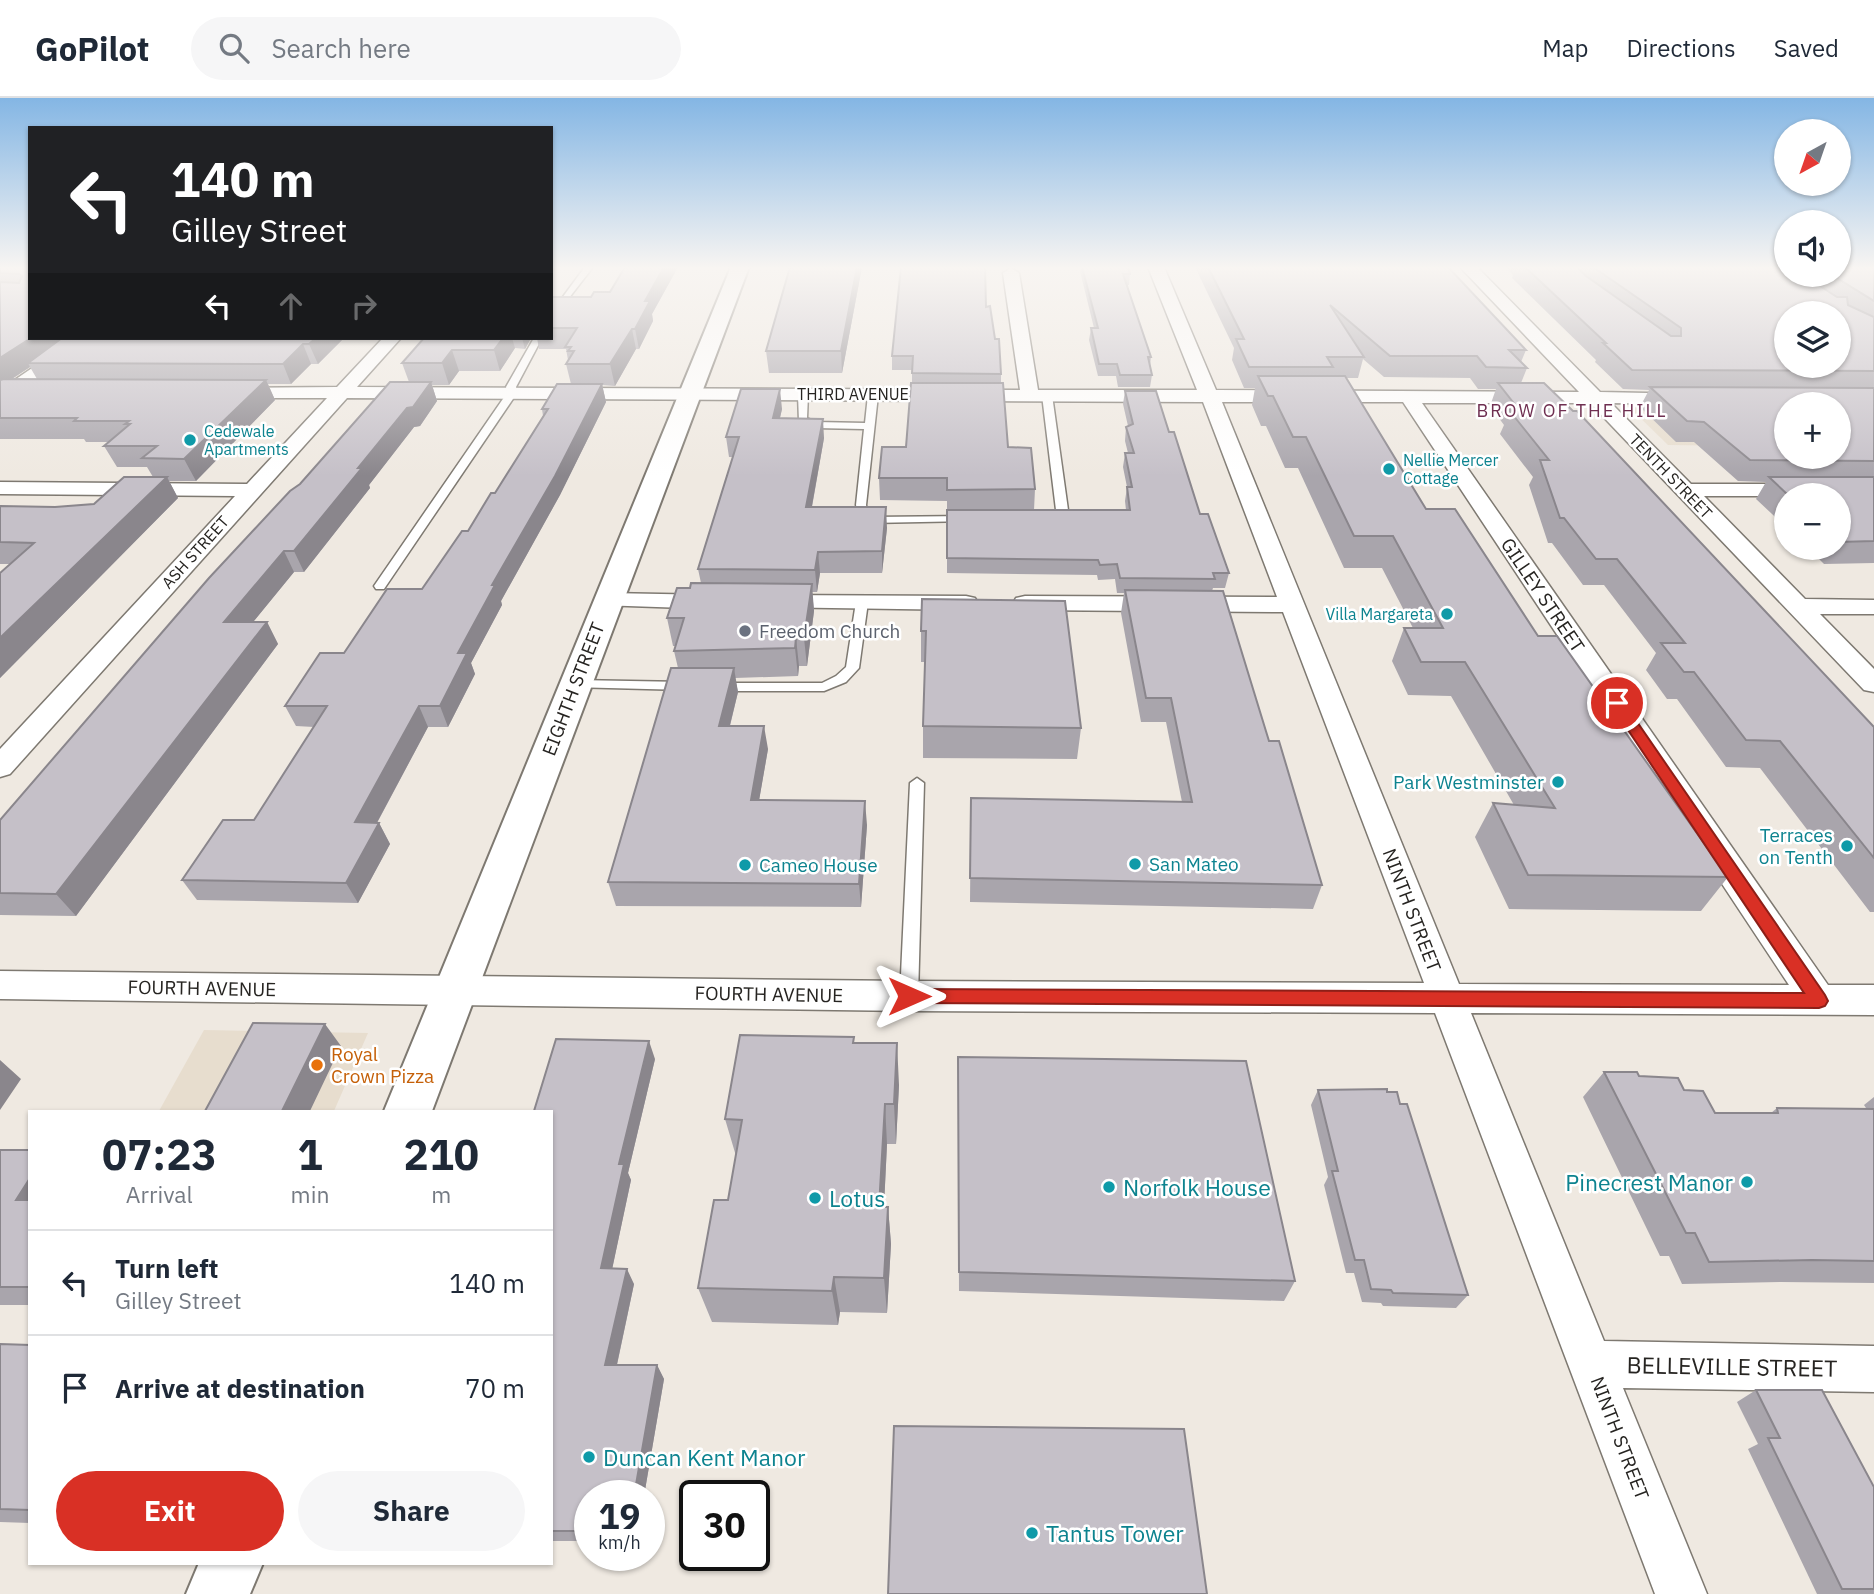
<!DOCTYPE html>
<html lang="en">
<head>
<meta charset="utf-8">
<style>
  :root { --surface:#fff; --page:#f6f6f7; --text:#1f2937; --muted:#747a83; --line:#e0e1e3; --accent:#d93025 }
  body { margin:0; font-family:"IBM Plex Sans",sans-serif; background:var(--page); color:var(--text); height:100vh; display:flex; flex-direction:column; font-size:26px; white-space:nowrap }
  * { box-sizing:border-box; margin:0 }
  p { font-size:23px; color:var(--muted) }
  .icon { flex:none; width:38px; height:38px; fill:none; stroke:currentColor; stroke-width:2; stroke-linecap:round; stroke-linejoin:round }
  .map { position:relative; flex:1; overflow:hidden }
  .details { position:absolute; left:28px; top:1012px; width:525px; height:455px; display:flex; flex-direction:column; background:var(--surface); border-radius:0px; box-shadow:0 2px 5px #0004 }
  .details>* { flex:none }
  .top-card { position:absolute; left:28px; top:28px; width:525px; height:214px; border-radius:0px; box-shadow:0 2px 5px #0004; background:#202124; color:#fff; overflow:hidden }
  .needle { width:46px; rotate:220deg }
  .controls { position:absolute; left:1774px; top:21px; display:grid; gap:14px }
  .controls a { display:grid; place-items:center; width:77px; height:77px; border-radius:50%; background:var(--surface); box-shadow:0 2px 5px #0004; font-size:35px }
  .speed { position:absolute; left:574px; top:1382px; display:flex; gap:14px; font-size:35px; font-weight:700; text-align:center }
  .speed>* { display:grid; place-content:center; width:91px; height:91px; border-radius:50%; background:var(--surface); box-shadow:0 2px 5px #0004; line-height:1 }
  .speed small { font-size:18px; font-weight:400 }
  .speed .limit { border:4px solid #111; border-radius:10px; background:#fff; color:#111 }
  .pin { position:absolute; display:grid; place-items:center; width:60px; height:60px; color:#fff; margin:-30px; border:4px solid #fff; border-radius:50%; box-shadow:0 2px 7px #0007 }
  .me { position:absolute; width:77px; margin:-38px; rotate:90deg; stroke-linejoin:round; filter:drop-shadow(0 0 5px #0008) }
  .turn { display:flex; align-items:center; gap:24px; height:147px; padding:0 28px; font-size:32px }
  .turn .icon { width:91px; height:91px; stroke-width:2.5 }
  .turn b { display:block; font-size:49px; line-height:60px }
  .lanes { display:flex; align-items:center; height:66px; padding:0 28px; background:#0003; justify-content:center; gap:35px; direction:ltr }
  .lanes .off { opacity:.35 }
  .eta { display:flex; justify-content:space-evenly; align-items:center; height:119px; text-align:center }
  .eta b { font-size:42px; font-weight:800; line-height:49px }
  .action { display:flex; gap:14px; margin-top:auto; padding:14px 28px }
  .action a { flex:1; height:80px; border-radius:42px; background:var(--accent); color:#fff; font-size:28px; font-weight:800; line-height:80px; text-align:center }
  .action a+a { background:var(--page); color:var(--text) }
  ul { padding:0; list-style:none }
  li { display:flex; align-items:center; gap:21px; height:105px; padding:0 28px; border-top:2px solid var(--line) }
  li div { flex:1 }
  li b { display:block; font-size:26px }
  li em { font-style:normal }
  header { display:flex; align-items:center; gap:42px; box-sizing:border-box; height:98px; padding:0 35px; background:var(--surface); border-bottom:2px solid var(--line) }
  header strong { font-size:33px }
  nav { display:flex; gap:38px; margin-inline-start:auto; font-size:24px }
  .search { width:490px; height:63px; background:var(--page); display:flex; align-items:center; gap:18px; box-sizing:border-box; padding:0 24px; border-radius:38px; color:var(--muted); font-size:26px }
  .map>svg:first-child { display:block }
  .built { fill:#e7ddce }
  .lines { fill:none; stroke-linecap:round; stroke-linejoin:round }
  .service-casing { stroke:#7e7971; stroke-width:3 }
  .minor-casing { stroke:#7e7971; stroke-width:3 }
  .tertiary-casing { stroke:#7e7971; stroke-width:4 }
  .service { fill:#fff; fill-rule:evenodd }
  .minor { fill:#fff; fill-rule:evenodd }
  .tertiary { fill:#fff; fill-rule:evenodd }
  .wall { fill:#a9a5ac; fill-rule:evenodd }
  .shaded-wall { fill:#8a868c }
  .building { fill:#c5c0c8; stroke:#8a868c; stroke-width:2; fill-rule:evenodd }
  .route { fill:#d93025; stroke:#8d1f18; stroke-width:2 }
  .culture-dot { fill:#0f9aa8; stroke:#fff; stroke-width:2.5 }
  .worship-dot { fill:#6b7280; stroke:#fff; stroke-width:2.5 }
  .food-dot { fill:#e8710a; stroke:#fff; stroke-width:2.5 }
  .labels { text-anchor:middle; dominant-baseline:central; stroke-width:5; stroke-linejoin:round; paint-order:stroke }
  .far-street-label { font-size:16px; fill:#262421; stroke:#fff }
  .far-culture-label { font-size:16px; fill:#0d838f; stroke:#fff; text-anchor:start }
  .far-neighbourhood-label { font-size:18px; letter-spacing:2px; fill:#6f2f51; stroke:#fff }
  .street-label { font-size:19px; fill:#262421; stroke:#fff }
  .worship-label { font-size:19px; fill:#5b616d; stroke:#fff; text-anchor:start }
  .culture-label { font-size:19px; fill:#0d838f; stroke:#fff; text-anchor:end }
  .food-label { font-size:19px; fill:#c56008; stroke:#fff; text-anchor:start }
  .near-culture-label { font-size:23px; fill:#0d838f; stroke:#fff; text-anchor:start }
  .near-street-label { font-size:23px; fill:#262421; stroke:#fff }
</style>
</head>
<body>
<header>
<strong>GoPilot</strong>
<div class="search"><svg class="icon" aria-label="search" viewBox="0 0 24 24"><circle cx="10" cy="10" r="6"/><path d="M15 15l6 6"/></svg>Search here</div>
<nav><a>Map</a><a>Directions</a><a>Saved</a></nav>
</header>
<div class="map">
<svg width="1874" height="1496" viewBox="0 0 1874 1496">
  <rect width="100%" height="100%" fill="#efe9e1"/>
  <!-- built -->
  <path class="built" d="M1627,307H1704L1749,348L1668,347Z
    M204,932L368,935L334,1013H159Z"/>
  <g class="lines">
    <defs>
      <path id="service" d="M585,169H593L551,223V215Z
        M534,240H542L516,289L517,295L384,491H376L374,488L507,295L506,289Z
        M803,293L808,296L807,320L816,324L865,325L868,297L873,294L878,297L866,407L868,416L873,419L968,418L974,421L972,423L870,425L859,419L856,407L864,331L815,330L799,324L798,296Z
        M1047,294L1052,297L1068,412L1062,419L1046,423L1040,420L1056,412L1042,297Z
        M862,500L868,504L859,570L846,584L824,593H718L711,589L718,585H822L836,578L846,569L856,504Z
        M575,582L685,584L692,588L685,592L570,589L568,586Z
        M917,680L924,685L918,898L915,903L909,905L903,903L900,898L910,685Z"/>
      <path id="minor" d="M1148,169H1164L1216,292L1579,294L1460,169H1477L1600,294L1694,296L1696,300L1687,306L1611,305L1691,386H1874V398H1704L1805,501L1874,502V516H1820L1874,571V594L1864,592L1590,305H1422L1828,887H1874V917L1471,915L1604,1243L1874,1248V1294L1623,1290L1707,1496H1655L1435,915L909,913L0,901V873L909,883L1424,885L1283,514L1025,512L1016,510L1013,505L1016,500L1025,498L1277,499L1203,304L347,300L10,676L0,679V651L235,398L0,396V384L247,386L327,300H230L221,294L223,290L337,289L383,240H401L357,289L1020,292L1003,175L1011,170L1019,175L1038,292H1197ZM1222,304H1403L1789,887L1459,886Z
        M76,240H96L7,305L0,307V292Z
        M608,495L714,497L723,499L726,504L723,509L714,511L599,507L596,502L599,497Z
        M773,497L966,498L975,500L978,505L975,510L966,512L764,509L761,504L764,499Z"/>
      <path id="tertiary" d="M731,169H749L432,1013H384Z
        M199,1465H263L250,1496H186Z"/>
    </defs>
    <!-- service casing -->
    <use href="#service" class="service-casing"/>
    <!-- minor casing -->
    <use href="#minor" class="minor-casing"/>
    <!-- tertiary casing -->
    <use href="#tertiary" class="tertiary-casing"/>
    <!-- service -->
    <use href="#service" class="service"/>
    <!-- minor -->
    <use href="#minor" class="minor"/>
    <!-- tertiary -->
    <use href="#tertiary" class="tertiary"/>
  </g>
  <!-- wall -->
  <path class="wall" d="M0,169H30V240H344L318,266H311L291,286H268L275,302L196,383H169L178,400L0,580V475L10,466H0V408L55,409L94,406L153,379L147,369H117L104,348L108,344H86L84,341H0ZM30,269L37,281H12Z
    M625,169H678L652,216L653,223L639,251H636L615,288L602,287L606,304L560,397L501,503L502,507L471,565L475,576L448,629H428L377,725H379L390,746L358,805L197,802L182,782L254,722L314,629L296,628L285,608L344,555L422,491L468,433L495,395L543,318L542,311L571,286L566,266L568,262L566,251H539L537,240H551V201L591,199L610,194Z
    M790,169H862L842,275H769L766,253Z
    M1079,169H1128L1130,176L1129,187H1127L1151,259L1150,268L1152,277L1150,289H1118L1116,278H1098L1089,242L1091,230H1094Z
    M1195,169H1448L1526,252L1521,264L1527,270L1521,285L1874,629V814H1870L1760,670L1726,669L1677,601H1667L1646,572L1656,555L1604,487H1583L1552,445H1548L1529,387L1533,379L1500,336L1504,327L1490,308L1496,291H1478L1470,280L1384,279L1363,261L1358,280H1346L1426,411L1538,538L1728,779L1701,813L1509,811L1475,739L1493,705L1514,707L1451,598L1408,597L1392,563L1404,530H1413L1382,470H1344L1298,370H1285L1266,328H1261L1252,307L1255,290H1244L1232,262L1234,250Z
    M1505,169H1787V177H1839L1874,169V465L1824,466L1808,450H1839V397H1787V430L1756,401L1766,384L1738,383L1694,344H1676L1640,309L1649,292L1623,291L1595,264L1596,262L1512,180L1513,177Z
    M986,209L995,241L1001,276V285L1008,349L1035,391L1034,412H1126L1125,403L1127,389L1123,369L1125,355H1128L1125,343L1126,329L1128,328L1123,306L1125,293L1169,334L1200,416L1229,475L1225,490H1213L1212,493L1322,787L1313,811L970,804L971,700L1182,704L1166,624H1141L1121,515L1124,495H1117L1115,481L1098,482L1097,477L947,475V403L880,402L879,380L906,349L912,285V272H892V258Z
    M424,240H531L525,251L515,250L500,273H459L449,287H432L437,303L420,328L414,329L369,387L370,390L304,474H294L253,524H267L278,546L76,818L0,817V722L300,386L409,284L402,265Z
    M782,311L780,320L824,340L812,409L887,430L882,475H820L817,494H812L814,513L807,568H799L798,578L735,580L738,594L730,628L768,651L759,702L867,727L861,809L616,808L608,784L678,570L674,553L676,548H673L667,520L690,490L701,485L698,471L733,359H729L726,339Z
    M922,501L1081,630L1077,661L923,660V628L925,564H921V533Z
    M854,939V945L899,987L896,1046H887L884,1109H888L891,1146L887,1215L840,1214L838,1227L712,1224L698,1190L728,1102L736,1058L725,1021Z
    M958,959L1295,1183L1284,1203L959,1193Z
    M655,961L628,1075L631,1082L612,1171L634,1186L617,1267H657L664,1281L644,1398H590V1443H551V1013Z
    M1604,974L1639,978L1684,992L1715,1015H1771L1777,1010L1865,1011L1866,1010L1864,1007L1874,999V1185L1781,1184L1682,1186L1669,1158H1660L1583,999Z
    M1318,992L1387,994L1400,1006L1468,1197L1456,1210L1383,1208L1381,1205L1362,1204L1354,1175H1346L1324,1087L1328,1079L1311,1007Z
    M0,1052H30V1207H0Z
    M0,1246L30,1247V1425L0,1424Z
    M1756,1292L1874,1389V1496H1817L1748,1351L1758,1346L1737,1304Z"/>
  <!-- shaded-wall -->
  <path class="shaded-wall" d="M551,169H557L551,177Z
    M664,169H678L652,216L653,223L639,251L635,231L645,203Z
    M857,169H862L842,275L841,253Z
    M632,231L636,251L615,288L610,266Z
    M31,240H73L28,265L30,269L7,284L0,286V260Z
    M316,240H344L318,266L309,246Z
    M503,240H512L515,250L500,273L494,252Z
    M522,240H531L525,251Z
    M303,246L311,266L291,286L283,266Z
    M452,252L459,273L449,287L442,265Z
    M266,282L275,302L196,383L184,361Z
    M431,284L437,303L420,328L414,329L369,387L370,390L304,474L294,453L358,370L407,310Z
    M602,286L606,304L560,397L501,503L502,507L471,565L475,576L448,629L440,608L458,555L492,487Z
    M780,291L782,311L775,340L773,320Z
    M823,321L824,340L808,430L806,409Z
    M167,379L178,400L0,580V540Z
    M886,409L887,430L882,475V453Z
    M284,453L294,474L236,545L224,524Z
    M818,454L820,475L817,494L815,472Z
    M812,486L814,513L807,568L804,540Z
    M267,524L278,546L76,818L56,796Z
    M796,540L799,568L798,578L795,550Z
    M734,570L738,594L724,651L719,628Z
    M419,608L428,629L366,745L355,724Z
    M764,628L768,651L755,726L751,702Z
    M865,703L867,727L861,809L859,786Z
    M379,725L390,746L358,805L346,785Z
    M325,926L341,948L310,1013H282Z
    M649,943L655,961L628,1075L631,1082L609,1186L601,1170L619,1066Z
    M897,945L899,987L896,1046L894,1006Z
    M0,962L21,981L0,1012Z
    M885,1006L887,1046L882,1147L879,1109Z
    M30,1080V1113L16,1102Z
    M888,1109L891,1146L887,1215L884,1180Z
    M627,1171L634,1186L614,1280L605,1267Z
    M834,1179L840,1214L838,1227L832,1193Z
    M657,1267L664,1281L644,1398H634Z"/>
  <!-- building -->
  <path class="building" d="M0,169H30V240H31L0,260V184L19,185L22,178L19,176L0,175Z
    M625,169H664L645,203H650L635,231H632L610,266H566L574,253H568L571,249H565L577,230H551V201L553,199H591L594,194H610Z
    M790,169H857L841,253H766Z
    M901,169H985L986,209L990,208L995,241H999L1001,276L912,275L913,258H892Z
    M1082,169H1128L1130,176H1123L1151,259H1148L1152,277H1120L1117,266H1099L1091,230H1098Z
    M1208,169H1448L1526,252H1509L1527,270L1486,269L1477,258H1390L1330,207L1364,259H1327L1333,269H1249L1236,241H1244Z
    M1525,169H1577L1586,178L1671,238H1681V230L1593,169H1787V177H1803L1837,199H1847L1848,207L1874,219V273L1632,272L1603,245H1606ZM1787,215H1839V268H1787Z
    M1839,169H1874V203L1832,177H1839Z
    M62,240H316L309,246H303L283,266L28,265Z
    M424,240H503L494,252H452L442,265H402Z
    M1258,278H1345L1426,411H1455L1538,538H1557L1728,779L1528,777L1493,705L1555,710L1465,564H1421L1404,530H1443L1393,438H1354L1306,339H1293L1273,298H1268Z
    M4,281L266,282L184,361L142,360L157,348H104L130,326H125L129,323H74L77,320H0V282Z
    M390,284H431L413,309L407,310L358,370H362L294,453H284L224,524H267L56,796L0,795V722L209,480L290,393L300,386Z
    M911,285H1003L1008,349L1031,350L1035,391L947,392V380H879L882,349H906Z
    M1498,285H1544L1573,313H1577L1874,629V760L1780,643L1746,642L1694,574H1684L1661,545H1685L1617,461H1596L1564,420H1560L1540,362H1549L1509,312L1520,313Z
    M557,286H602L555,378L492,487H495L458,555H467L440,608H419L355,724L379,725L346,785L182,782L223,722H254L327,608H285L320,555H344L387,491H422L462,433H468L491,395H495L548,311H542Z
    M1650,289L1874,290V363L1750,362L1704,324L1687,323ZM1787,306H1839V359H1787Z
    M741,291H780L773,320L823,321L806,409H886L882,453L818,454L815,472L698,471L739,339H726Z
    M1125,293H1156L1169,334H1174L1200,416H1208L1229,475H1213L1215,481L1120,480L1117,466L1100,467L1098,462L947,460V412H1130L1127,389H1132L1125,355H1134L1126,329L1133,326Z
    M124,379H167L0,540V475L34,445L0,444V408L55,409L94,406Z
    M1769,379H1874V443L1839,444V397H1788Z
    M691,485L812,486L804,540H796L795,550L674,553L684,520H667L677,490H690Z
    M1125,492L1223,493L1269,643H1279L1322,787L970,780L971,700L1192,704L1171,600H1146Z
    M922,501L1065,503L1081,630L923,628L926,533H921Z
    M671,570H734L719,628H764L751,702L865,703L859,786L608,784Z
    M253,925L325,926L282,1013H205Z
    M740,937L854,939L853,945H897L894,1006H885L879,1109H888L884,1180L834,1179L832,1193L698,1190L714,1102H728L742,1022L725,1021Z
    M556,941L649,943L619,1066H624L601,1170L627,1171L605,1267H657L634,1398H590V1433H551V1013H534Z
    M958,959L1246,963L1295,1183L959,1174Z
    M1604,974H1637L1639,978L1678,980L1684,992L1703,993L1715,1015H1778L1777,1010L1874,1011V1163L1812,1162L1709,1164L1695,1135H1686Z
    M1387,991V994H1397L1400,1006H1407L1468,1197L1393,1195L1391,1192L1371,1191L1364,1162H1355L1332,1073H1338L1318,992Z
    M0,1052H30V1080L16,1102H30V1189H0Z
    M0,1246L30,1247V1412L0,1411Z
    M1756,1292H1822L1874,1389V1491H1842L1768,1340H1780Z
    M894,1328L1184,1331L1207,1496H888Z"/>
  <!-- sky -->
  <linearGradient id="sky" x2="0" y2="1"><stop stop-color="#84b6e4"/><stop offset="0.45" stop-color="#f8f5f2"/><stop offset="1" stop-color="#f8f5f2" stop-opacity="0"/></linearGradient>
  <rect width="1874" height="378" fill="url(#sky)"/>
  <!-- route -->
  <path class="route" d="M1617,601L1622,602L1825,897L1828,903L1825,908L1819,910L909,905L903,903L900,898L903,893L909,891L1804,895L1610,605Z"/>
  <!-- markers -->
  <g class="culture-dot">
    <circle cx="190" cy="342" r="7"/>
    <circle cx="1389" cy="371" r="7"/>
    <circle cx="1447" cy="516" r="7"/>
    <circle cx="1558" cy="684" r="7"/>
    <circle cx="1847" cy="748" r="7"/>
    <circle cx="1135" cy="766" r="7"/>
    <circle cx="745" cy="767" r="7"/>
    <circle cx="1747" cy="1084" r="7"/>
    <circle cx="1109" cy="1089" r="7"/>
    <circle cx="815" cy="1100" r="7"/>
    <circle cx="589" cy="1359" r="7"/>
    <circle cx="1032" cy="1435" r="7"/>
  </g>
  <circle class="worship-dot" cx="745" cy="533" r="7"/>
  <circle class="food-dot" cx="317" cy="967" r="7"/>
  <g class="labels">
    <!-- far-street labels -->
    <g class="far-street-label">
      <text x="853" y="296">THIRD AVENUE</text>
      <text transform="translate(1671 378) rotate(46)">TENTH STREET</text>
      <text transform="translate(195 454) rotate(-48)">ASH STREET</text>
    </g>
    <!-- far-culture labels -->
    <g class="far-culture-label">
      <text x="204" y="333">Cedewale<tspan x="204" dy="18">Apartments</tspan></text>
      <text x="1403" y="362">Nellie Mercer<tspan x="1403" dy="18">Cottage</tspan></text>
      <text x="1433" y="516" text-anchor="end">Villa Margareta</text>
    </g>
    <!-- far-neighbourhood labels -->
    <g class="far-neighbourhood-label">
      <text x="1572" y="312">BROW OF THE HILL</text>
    </g>
    <!-- street labels -->
    <g class="street-label">
      <text transform="translate(1543 497) rotate(56)">GILLEY STREET</text>
      <text transform="translate(573 591) rotate(-69)">EIGHTH STREET</text>
      <text transform="translate(1412 812) rotate(69)">NINTH STREET</text>
      <text transform="translate(202 890) rotate(1)">FOURTH AVENUE</text>
      <text transform="translate(769 896) rotate(1)">FOURTH AVENUE</text>
      <text transform="translate(1620 1340) rotate(69)">NINTH STREET</text>
    </g>
    <!-- worship labels -->
    <g class="worship-label">
      <text x="759" y="533">Freedom Church</text>
    </g>
    <!-- culture labels -->
    <g class="culture-label">
      <text x="1544" y="684">Park Westminster</text>
      <text x="1833" y="737">Terraces<tspan x="1833" dy="22">on Tenth</tspan></text>
      <text x="1149" y="766" text-anchor="start">San Mateo</text>
      <text x="759" y="767" text-anchor="start">Cameo House</text>
    </g>
    <!-- food labels -->
    <g class="food-label">
      <text x="331" y="956">Royal<tspan x="331" dy="22">Crown Pizza</tspan></text>
    </g>
    <!-- near-culture labels -->
    <g class="near-culture-label">
      <text x="1733" y="1084" text-anchor="end">Pinecrest Manor</text>
      <text x="1123" y="1089">Norfolk House</text>
      <text x="829" y="1100">Lotus</text>
      <text x="603" y="1359">Duncan Kent Manor</text>
      <text x="1046" y="1435">Tantus Tower</text>
    </g>
    <!-- near-street labels -->
    <g class="near-street-label">
      <text transform="translate(1732 1268) rotate(1)">BELLEVILLE STREET</text>
    </g>
  </g>
</svg>
<div class="controls">
<a><svg class="needle" viewBox="-14 -14 28 28"><path d="M0-13l5 13h-10z" fill="#e53935"/><path d="M0 13l5-13h-10z" fill="#747a83"/></svg></a>
<a><svg class="icon" aria-label="sound" viewBox="0 0 24 24"><path d="M4 9h4l5-4v14l-5-4H4zM17 9q2 3 0 6"/></svg></a>
<a><svg class="icon" aria-label="layers" viewBox="0 0 24 24"><path d="M12 4l9 5-9 5-9-5zM3 14l9 5 9-5"/></svg></a>
<a>+</a>
<a>−</a>
</div>
<div class="speed"><div>19<small>km/h</small></div><div class="limit">30</div></div>
<div class="pin" style="left:1617px;top:605px;background:#d93025"><svg class="icon" aria-label="arrive" viewBox="0 0 24 24"><path d="M6 21V4h12l-3 4 3 4H6"/></svg></div>
<svg class="me" style="left:909px;top:898px" viewBox="-20 -20 40 40"><path d="M0-17L14 15 0 8-14 15z" fill="#d93025" stroke="#fff" stroke-width="4"/></svg>
<div class="top-card">
<div class="turn"><svg class="icon" aria-label="left" viewBox="0 0 24 24"><path d="M17 20v-9H6M10 6l-5 5 5 5"/></svg><div><b>140 m</b>Gilley Street</div></div>
<div class="lanes"><svg class="icon" aria-label="left" viewBox="0 0 24 24"><path d="M17 20v-9H6M10 6l-5 5 5 5"/></svg><svg class="icon off" aria-label="ahead" viewBox="0 0 24 24"><path d="M12 20V5M6 11l6-6 6 6"/></svg><svg class="icon off" aria-label="right" viewBox="0 0 24 24"><path d="M7 20v-9h11M14 6l5 5-5 5"/></svg></div>
</div>
<section class="details">
<div class="eta">
<div><b>07:23</b><p>Arrival</p></div>
<div><b>1</b><p>min</p></div>
<div><b>210</b><p>m</p></div>
</div>
<ul>
<li><svg class="icon" aria-label="left" viewBox="0 0 24 24"><path d="M17 20v-9H6M10 6l-5 5 5 5"/></svg><div><b>Turn left</b><p>Gilley Street</p></div><em>140 m</em></li>
<li><svg class="icon" aria-label="arrive" viewBox="0 0 24 24"><path d="M6 21V4h12l-3 4 3 4H6"/></svg><div><b>Arrive at destination</b></div><em>70 m</em></li>
</ul>
<div class="action"><a>Exit</a><a>Share</a></div>
</section>
</div>
</body>
</html>
